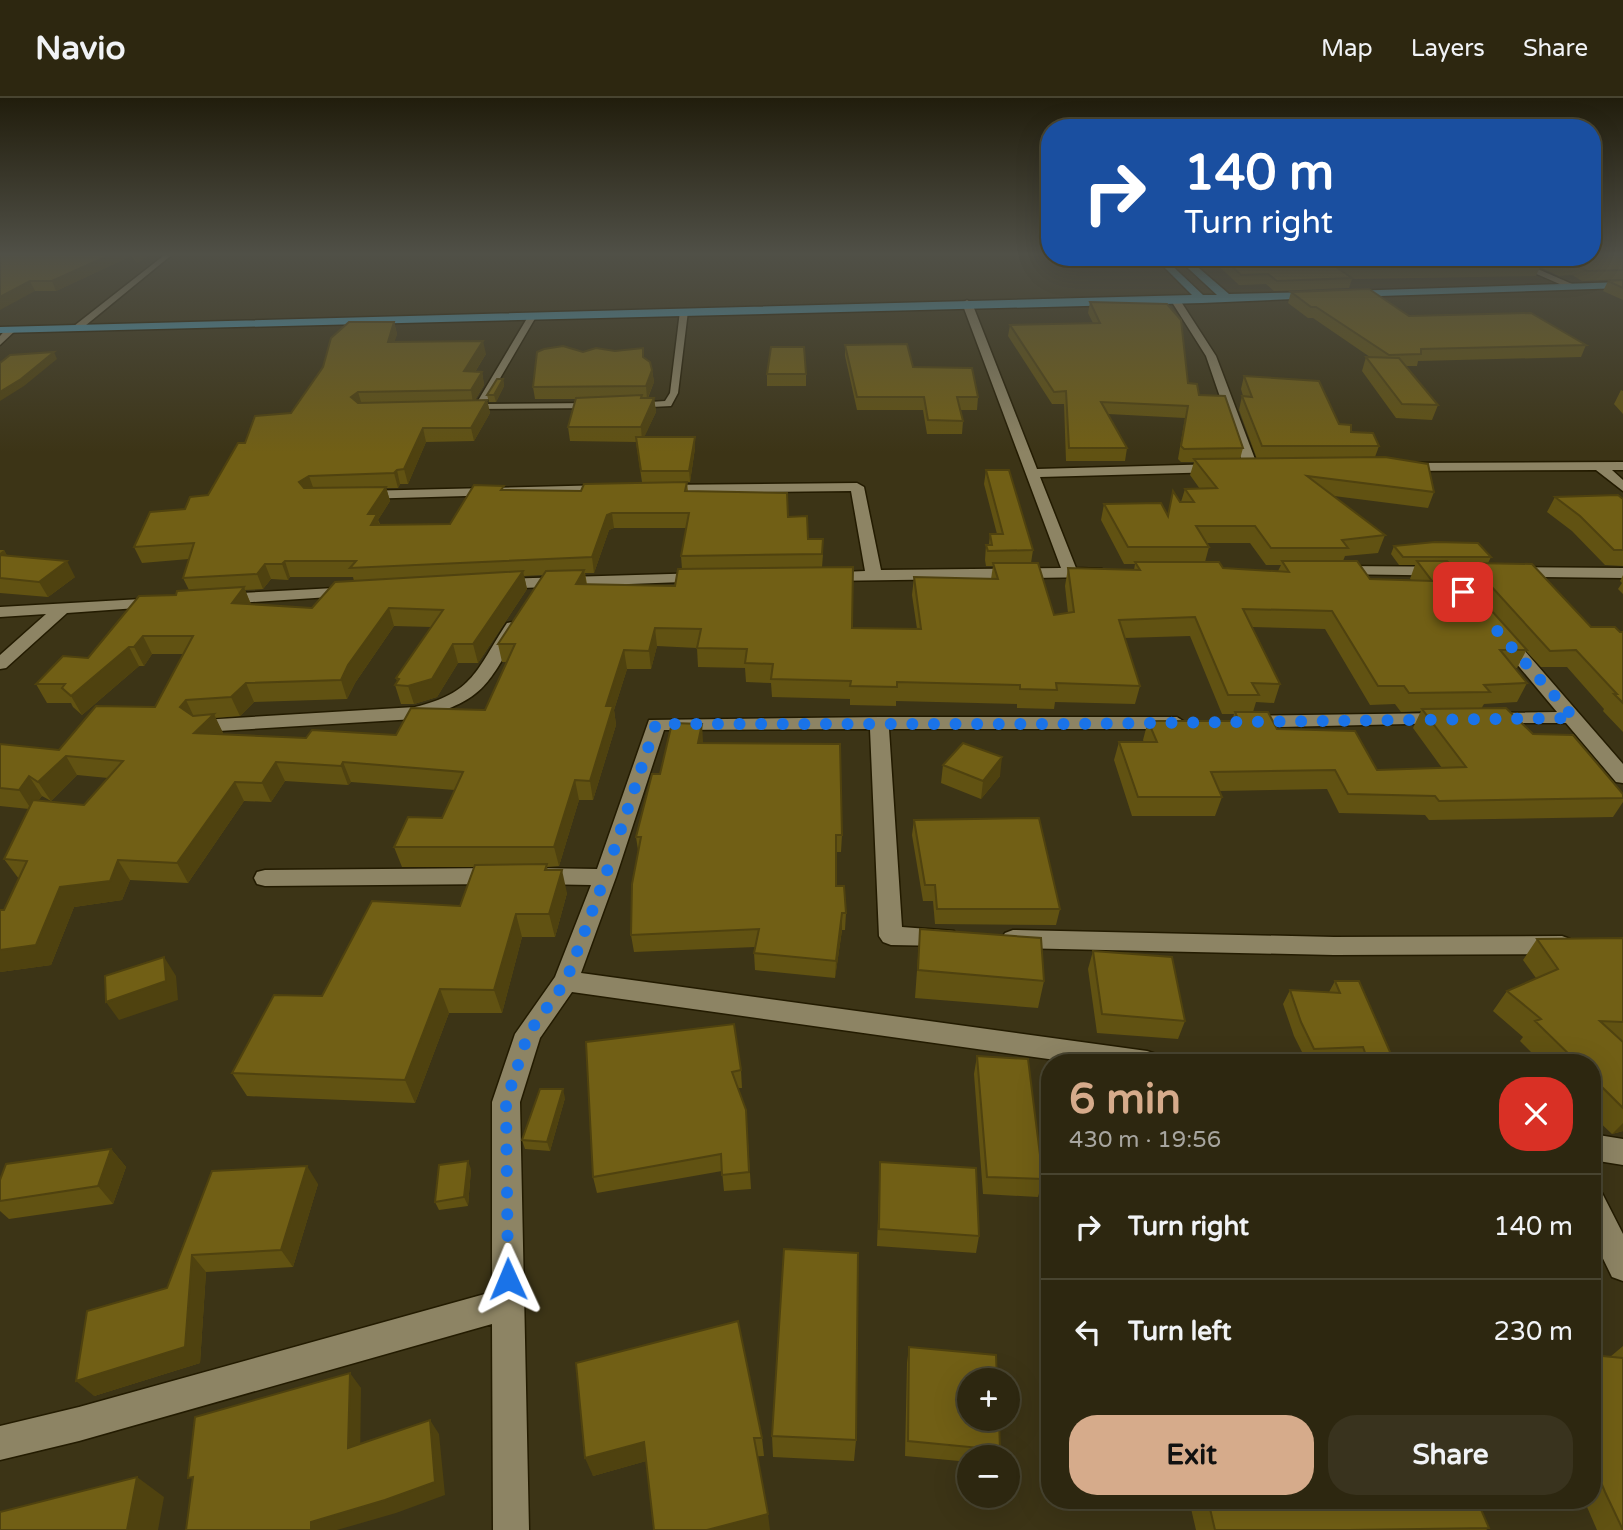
<!DOCTYPE html>
<html lang="en">
<head>
<meta charset="utf-8">
<style>
  :root { --surface:#2d2710; --page:#39331e; --text:#f1f3f6; --muted:#a7a59f; --line:#484430; --accent:#d6ab8b }
  body { margin:0; font-family:"Varela Round",sans-serif; background:var(--page); color:var(--text); height:100vh; display:flex; flex-direction:column; font-size:26px; white-space:nowrap }
  * { box-sizing:border-box; margin:0 }
  p { font-size:23px; color:var(--muted) }
  .icon { flex:none; width:38px; height:38px; fill:none; stroke:currentColor; stroke-width:2; stroke-linecap:round; stroke-linejoin:round }
  .map { position:relative; flex:1; overflow:hidden }
  .side { position:absolute; left:1041px; top:956px; width:560px; height:455px; display:flex; flex-direction:column; background:var(--surface); border-radius:28px; box-shadow:0 7px 28px #0002,0 0 0 2px var(--line) }
  .side>* { flex:none }
  .guide { position:absolute; left:1041px; top:21px; width:560px; height:147px; border-radius:28px; box-shadow:0 7px 28px #0002,0 0 0 2px var(--line); background:#1a4fa0; color:#fff; overflow:hidden }
  .buttons { position:absolute; left:957px; top:1270px; display:grid; gap:14px }
  .buttons a { display:grid; place-items:center; width:63px; height:63px; border-radius:50%; background:var(--surface); box-shadow:0 7px 28px #0002,0 0 0 2px var(--line); font-size:35px }
  .pin { position:absolute; display:grid; place-items:center; width:60px; height:60px; color:#fff; margin:-30px; border-radius:14px; box-shadow:0 4px 10px #0006 }
  .me { position:absolute; width:77px; margin:-38px; rotate:359deg; stroke-linejoin:round; filter:drop-shadow(0 0 5px #0008) }
  .turn { display:flex; align-items:center; gap:24px; height:147px; padding:0 28px; font-size:32px }
  .turn .icon { width:91px; height:91px; stroke-width:2.5 }
  .turn b { display:block; font-size:49px; line-height:60px }
  .round { display:grid; place-items:center; flex:none; width:74px; height:74px; border-radius:28px; background:var(--page) }
  .summary { display:flex; align-items:center; justify-content:space-between; height:119px; padding:0 28px }
  h1 { font-size:42px; font-weight:700; line-height:52px; color:var(--accent) }
  .button { display:flex; gap:14px; margin-top:auto; padding:14px 28px }
  .button a { flex:1; height:80px; border-radius:28px; background:var(--accent); color:#111; font-size:28px; font-weight:700; line-height:80px; text-align:center }
  .button a+a { background:var(--page); color:var(--text) }
  ul { padding:0; list-style:none }
  li { display:flex; align-items:center; gap:21px; height:105px; padding:0 28px; border-top:2px solid var(--line) }
  li div { flex:1 }
  li b { display:block; font-size:26px }
  li em { font-style:normal }
  header { display:flex; align-items:center; gap:42px; box-sizing:border-box; height:98px; padding:0 35px; background:var(--surface); border-bottom:2px solid var(--line) }
  header strong { font-size:33px }
  nav { display:flex; gap:38px; margin-inline-start:auto; font-size:24px }
  .map>svg:first-child { display:block }
  .lines { fill:none; stroke-linecap:round; stroke-linejoin:round }
  .service-casing { stroke:#231b00; stroke-width:3 }
  .minor-casing { stroke:#231b00; stroke-width:3 }
  .trunk-casing { stroke:#231b00; stroke-width:3 }
  .service { fill:#8d8464; fill-rule:evenodd }
  .minor { fill:#8d8464; fill-rule:evenodd }
  .trunk { fill:#4c9ebc; fill-rule:evenodd }
  .wall { fill:#615212; fill-rule:evenodd }
  .shaded-wall { fill:#4f420f }
  .building { fill:#715f15; stroke:#4f420f; stroke-width:2 }
  .route { stroke:#1a73e8; stroke-width:12; stroke-dasharray:0 21.6 }
</style>
</head>
<body>
<header>
<strong>Navio</strong>
<nav><a>Map</a><a>Layers</a><a>Share</a></nav>
</header>
<div class="map">
<svg width="1623" height="1432" viewBox="0 0 1623 1432">
  <rect width="100%" height="100%" fill="#3c3416"/>
  <g class="lines">
    <defs>
      <path id="service" d="M167,155H174L80,232H74V228Z
        M684,211L688,213L678,295L671,308L633,310L631,308L636,305L665,303L670,295L680,213Z
        M533,215L537,217L485,306L593,305L598,308L596,310L465,311V307L476,306L529,217Z"/>
      <path id="minor" d="M1498,159H1510L1579,189L1571,191Z
        M1172,199H1178L1216,258L1258,369L1256,372H1246L1244,369L1206,258L1170,201Z
        M967,202L972,205L1037,371L1219,366L1226,370L1219,374L1040,379L1076,470L1102,471L1104,474L1102,477L1096,479L827,483L819,478L821,475L865,473L851,393L658,395L651,391L658,387L857,385L864,389L881,472L1061,470L962,205Z
        M8,229L17,231L0,247V238Z
        M1623,364V372H1612L1623,382V393L1596,372L1402,373L1395,369L1402,365Z
        M608,387L613,388V394L361,401L354,397L361,393Z
        M1338,468L1623,470V480L1332,476L1330,473L1332,470Z
        M704,475L712,480L710,483L498,491L490,486L498,481Z
        M354,489L362,494L360,497L222,506L214,501L222,496Z
        M159,500L167,505L165,508L67,515L6,570L0,571V557L46,516L0,519V509Z
        M513,524L521,529C487,588 485,603 415,621L202,634L192,628L202,622L415,609C474,595 476,572 507,525Z
        M1504,535L1510,536L1623,666V685L1616,684L1566,625H1482L1480,621L1482,617L1489,615L1557,614L1495,540Z
        M1443,615L1450,617L1452,621L1450,625L1244,630L1235,624L1244,618Z
        M879,619H1177L1186,625L1177,631H889L902,829L954,833L958,839L954,845L946,848L891,847L883,844L879,838L870,631L664,632L616,779L581,875L1147,953L1156,956L1160,964H1070L572,894L540,940L520,1004L529,1432H493L492,1226L79,1343L0,1362V1328L79,1309L492,1194V1004L515,936L555,879L591,787L534,786L526,784L523,778L526,772L534,770L597,771L649,622Z
        M498,770L506,772L509,778L506,784L498,786L265,788L257,786L254,780L257,774L265,772Z
        M1013,832L1334,839L1562,838L1570,841L1574,847L1570,853L1562,856L1334,857L1013,850L1005,847L1001,841L1005,835Z
        M1592,1036L1623,1041V1067L1592,1062Z
        M1592,1091L1602,1095L1623,1136V1183L1612,1179L1592,1138Z"/>
      <path id="trunk" d="M1154,159H1163L1203,197H1217L1176,159H1186L1229,196L1317,194L1322,197L1317,200L1202,205L0,235V229L1192,197Z
        M1623,184V190L1349,199L1344,196L1349,193Z"/>
    </defs>
    <!-- service casing -->
    <use href="#service" class="service-casing"/>
    <!-- minor casing -->
    <use href="#minor" class="minor-casing"/>
    <!-- trunk casing -->
    <use href="#trunk" class="trunk-casing"/>
    <!-- service -->
    <use href="#service" class="service"/>
    <!-- minor -->
    <use href="#minor" class="minor"/>
    <!-- trunk -->
    <use href="#trunk" class="trunk"/>
  </g>
  <!-- wall -->
  <path class="wall" d="M0,155H153L137,165L131,158L56,193H35Z
    M1623,155V181L1582,183L1572,177L1559,178L1540,169L1536,178L1352,181L1349,190L1274,193L1266,186L1239,187L1209,159H1592Z
    M1623,182V202L1603,193L1608,183Z
    M1291,194L1409,218L1586,247L1581,259L1418,263L1417,268H1406L1438,307L1432,322L1396,320L1362,273L1366,259H1370L1313,220H1308L1288,205Z
    M1090,204L1188,285L1199,297L1243,350L1240,361H1257L1239,312L1242,298H1243L1241,291L1244,278L1339,326L1379,348L1375,359L1434,394L1428,410L1334,398L1385,437L1378,455L1345,458L1343,463L1370,481L1411,482L1410,481L1415,467H1399L1391,456L1394,448L1491,459L1488,465L1591,529L1623,534V634L1603,613L1604,611L1567,569H1541L1526,553L1517,570H1515L1527,585L1517,604L1484,606L1481,611L1533,636L1623,696V704L1613,719L1429,722L1425,717L1339,715L1327,691L1219,693L1222,699L1215,718H1132L1114,662L1119,644H1144L1143,642L1148,623H1232L1234,616H1222L1190,538L1124,540L1140,588L1135,606L1055,604L1054,611L1017,610V606L896,603V608L850,607V601L772,599L771,585L746,584L745,570L698,569L697,550L657,548L651,571H627L614,612L616,627L593,702H579L559,768L547,769L548,772L567,795L555,839H522L502,915H449L415,1005L247,998L232,975L322,898L460,808L474,769H402L394,749L442,720L455,692L351,684L348,687L285,683L271,704L244,703L188,785L130,782L122,802L74,809L51,867L0,874V812H4L19,781L4,761L29,711L0,708V646L59,652L155,609L183,556H152L144,568H139L82,617L73,609L71,605H47L36,586L88,560L176,497L189,492L183,480L189,461L142,465L134,449L185,411L208,397L245,345L291,315L394,224L397,236L394,244L486,256L475,274H482L484,287L475,302H487L490,315L474,343L426,344L408,386H400L398,390H386L390,403L378,422L380,426H450L505,392L581,393L642,384L636,344L570,343L568,329L576,301H535L533,289L583,254L643,259L652,272L654,284L648,300H654L656,314L644,339H695V350L690,384H687L688,393L788,419L823,456L822,469L852,530L917,531L912,497L914,479L991,481L993,468H986L985,462L986,447H989L990,436H997L984,386L986,372L1033,452L1031,465L1054,517L1068,515L1065,488L1068,470L1134,472L1135,466H1124L1101,422L1104,406L1168,417L1173,393L1180,404H1181L1185,391H1200L1190,377L1194,364H1181L1178,361L1185,320L1108,316L1127,350L1125,363H1066L1064,306H1052L1008,238L1010,227L1093,225L1088,215ZM614,430H686L681,458L682,471L675,488L587,486L585,475H594L609,432ZM1206,445H1250L1266,467H1281L1278,473L1223,470L1205,464L1209,449ZM1450,467H1469L1463,481ZM543,477L498,546L502,564H507L485,612L396,637L306,640L222,636L223,635L215,620L240,618L254,604L347,601L355,585L394,528L431,529L396,580L397,583L395,587L401,606H414L437,599L458,565H478L527,491L524,478ZM290,479H353L354,483L312,510L251,506L245,492L263,491L271,481L288,482ZM1252,529L1325,531L1370,607L1395,606L1401,614L1421,613L1413,630L1442,670L1377,672L1277,631L1253,614L1256,604L1274,605L1280,586ZM77,677L108,680L84,707L38,703L42,698L51,703Z
    M845,247L913,269L978,299L977,312H960L963,323L962,336H927L923,312H857L845,258Z
    M767,276H806V288H767Z
    M503,281L504,288L496,304H489L487,297Z
    M1621,292L1623,293V316L1614,306Z
    M1555,399L1623,401V468L1605,467L1572,433L1547,414Z
    M0,452H4L7,458L75,479L48,499L0,495Z
    M1623,477V496L1618,491L1622,485L1620,483Z
    M703,643V645L842,737L841,754H836V788L846,815L845,832H842L835,880L755,872L754,855L755,849L634,854L631,837L638,752L636,739L660,676Z
    M943,667L1000,678L981,701L941,685Z
    M914,722L1060,811L1056,827L935,826L933,803H923L912,737Z
    M920,831L1044,883L1038,910L915,900Z
    M1623,840V1033L1612,1036L1592,1017V964H1541L1520,943L1523,939L1493,913L1507,893L1536,880L1523,862L1537,841Z
    M1093,853L1185,923L1178,941L1097,935L1088,871Z
    M1335,883L1394,963V964H1355V963L1307,964L1294,938L1283,906L1290,892L1329,894Z
    M586,944L741,972L742,990H738L746,1012L751,1091L724,1093L722,1073L597,1095L593,1079Z
    M977,958L1043,1081L1038,1099L983,1096L974,976Z
    M565,1000L550,1053L525,1051L522,1042Z
    M111,1051L126,1069L113,1106L9,1121L0,1113V1082Z
    M880,1064L979,1138L976,1155L877,1148Z
    M471,1071L468,1108L439,1112L435,1104Z
    M212,1073L318,1086L293,1169L206,1174L200,1265L94,1298L167,1190Z
    M1623,1248V1432H1597L1584,1402H1592V1257L1610,1259Z
    M909,1249L1000,1352L997,1360H970V1364L905,1358L907,1265Z
    M576,1265L762,1340L764,1358L646,1363L593,1378Z
    M772,1338L856,1342L854,1363L773,1359Z
    M1189,1402H1477L1489,1430L1486,1432H1196Z"/>
  <!-- shaded-wall -->
  <path class="shaded-wall" d="M114,155H130L131,158L56,193L52,183Z
    M135,155H153L137,165L133,156Z
    M30,183L35,193L0,212V199Z
    M394,224L397,236L391,256L388,244Z
    M483,243L486,256L467,286L464,273Z
    M54,254L57,261L24,288L0,303V294Z
    M652,272L654,284L647,301L646,288Z
    M482,274L484,287L473,305L471,292Z
    M503,281L504,288L496,304L494,297Z
    M358,294L362,307L351,299Z
    M654,300L656,314L642,344L641,329Z
    M487,302L490,315L474,343L471,330Z
    M423,330L426,344L408,386L404,371Z
    M695,339V350L690,384L689,373Z
    M397,372L400,386L398,390L394,375Z
    M309,378L314,392L304,398L299,384Z
    M386,389L390,403L378,422L381,431L376,442L368,416Z
    M612,415L614,430L609,432L594,475L592,459L607,417Z
    M4,452L13,468L0,463V455Z
    M67,463L75,479L48,499L39,484Z
    M285,463L290,479L288,482L282,466Z
    M265,466L271,481L263,491L257,476Z
    M584,472L587,490L576,486Z
    M523,473L527,491L478,565L473,546Z
    M244,489L251,507L232,505Z
    M389,510L394,528L355,585L347,601L341,582L348,567Z
    M655,530L657,548L651,571L649,553Z
    M143,538L152,556L144,568L134,549Z
    M453,546L458,565L437,599L414,606L408,588Z
    M129,549L139,568L82,617L71,598Z
    M624,552L627,571L614,612L616,627L593,702L590,683L606,608Z
    M246,585L254,604L240,618L231,599Z
    M186,602L195,621L180,609Z
    M214,616L223,635L203,654L194,635Z
    M702,626L703,643L700,662L698,645Z
    M66,658L77,677L51,703L38,684Z
    M1002,659L1000,678L981,701L983,683Z
    M276,664L285,683L271,704L262,685Z
    M343,664L351,684L348,687L341,668Z
    M29,678L42,698L31,711L19,692Z
    M575,682L579,702L559,768L554,749Z
    M235,684L244,703L188,785L177,765Z
    M118,762L130,782L122,802L74,809L51,867L0,874V852L60,789Z
    M562,772L567,795L555,839L549,816Z
    M842,815V832L835,880L836,863Z
    M516,816L522,839L502,915L494,892Z
    M164,859L176,878L178,902L119,922L106,904Z
    M440,891L449,915L415,1005L405,982Z
    M563,991L565,1000L550,1053L547,1044Z
    M1623,1025V1033L1612,1036Z
    M111,1051L126,1069L113,1106L98,1088Z
    M468,1063L471,1071L468,1108L464,1099Z
    M307,1068L318,1086L293,1169L281,1152Z
    M192,1157L206,1174L200,1265L94,1298L76,1283L185,1249Z
    M350,1275L361,1290L360,1364L348,1350Z
    M430,1322L439,1336L445,1397L396,1415L337,1432H311V1424Z
    M644,1344L650,1362L593,1378L585,1360Z
    M137,1379L164,1399L158,1432H127Z
    M768,1416L770,1432H707Z"/>
  <!-- building -->
  <path class="building" d="M0,155H114L52,183H30L0,199Z
    M1592,155H1623V172L1587,173L1576,167L1563,168L1543,159H1592Z
    M1222,159H1519L1540,169L1339,171L1352,180L1277,183L1268,176L1241,177Z
    M1623,182V190L1608,183Z
    M1369,191L1409,218L1531,215L1586,247L1421,251V256L1389,257L1316,209H1311L1291,194Z
    M1090,204L1167,206L1181,222L1188,285L1197,286L1199,297L1225,298L1243,350L1184,351L1181,348L1188,308L1101,304L1127,350H1069L1066,293L1054,294L1010,227L1100,225Z
    M349,224H394L388,244L483,243L464,273L482,274L471,292L358,294L351,299L358,305L487,302L471,330H423L404,371L397,372L394,375L309,378L299,384L304,390L386,389L368,416H377L371,427L450,426L474,387L504,388L501,392L581,393L584,386L687,384L685,393L787,395L788,419L807,418L808,441H823L822,456L681,458L689,415H612L607,417L592,459L350,470L356,463H285L282,466H265L257,476L183,480L194,445L134,449L150,414L185,411L190,399L208,397L238,345H245L255,318L291,315L323,269L331,240Z
    M907,246L913,269L972,270L978,299H957L963,323L928,322L924,299H857L845,247Z
    M563,248L583,254L596,250L615,253L643,250V259L650,264L652,272L646,288L533,289L537,254L544,251Z
    M771,249H804L806,276H767Z
    M54,254L21,281L0,294V265L10,257Z
    M1366,259L1399,260L1438,307L1402,306Z
    M1244,278L1319,283L1339,326L1351,327V334L1373,335L1379,348H1262L1242,298L1252,299Z
    M497,281H503L494,297H487Z
    M642,297L641,300H654L641,329H568L576,300Z
    M636,339H695L689,373H641Z
    M1385,359L1428,366L1434,394L1307,378L1385,437L1342,442L1348,450H1271L1255,428H1196L1209,449H1128L1104,406L1161,405L1168,418L1173,393L1180,404H1194L1185,391L1217,390L1194,361Z
    M986,372H1009L1033,452L988,453L986,447H992L990,436H1003Z
    M1618,397L1623,401V452H1614L1580,418L1555,399Z
    M1435,444L1478,445L1491,459H1403L1394,448Z
    M0,457L67,463L39,484L0,480Z
    M1282,463H1357L1370,481L1432,483L1417,463H1447L1527,552H1500L1527,585L1484,587L1490,594L1409,595L1404,588H1378L1332,513L1243,511L1280,586L1252,585L1259,597H1228L1195,519L1119,522L1140,588L1056,585L1057,592L1020,591V587L897,584V589L850,588L851,583L771,581L773,566L745,565L747,551L697,550L701,531L655,530L649,553L624,552L606,608H613L590,683L575,682L554,749H394L408,719L442,720L463,674L343,664L341,668L276,664L262,685L235,684L177,765L118,762L110,783L60,789L36,847L0,852V812H4L27,763L4,761L33,702L84,707L123,663L66,658L38,684L29,678L19,692L0,690V646L59,652L96,608L155,609L193,538H143L134,549H129L71,598L62,590L65,586H36L63,558L88,560L139,498L176,497L177,493L244,489L232,505L312,510L335,484L523,473L473,546H453L432,581L408,588L395,587L399,581L396,580L443,512L389,510L348,567L341,582L246,585L231,599L186,602L180,609L193,618L214,616L194,635L306,640L312,632L396,637L411,610L485,612L515,546H498L546,473L584,472L576,486L675,488L678,471L853,469L852,530L921,531L914,479L998,481L993,465H1038L1054,517L1074,514L1068,470L1140,472L1135,464H1219L1223,470L1289,474Z
    M1470,465L1532,466L1591,529H1615L1620,534H1623V605L1614,596H1617L1576,552L1550,553Z
    M1506,610L1533,636L1573,637L1623,696V700L1439,703L1435,698L1348,696L1335,672L1211,674L1222,699H1138L1119,644H1157L1148,623H1239L1235,614H1268L1277,631L1355,633L1377,672L1466,669L1422,611Z
    M672,625L702,626L698,645L840,646L842,737H836V788H844L846,815H842L836,863L754,855L759,831L631,837L632,786L641,739H636L652,676H660Z
    M963,645L1002,659L983,683L943,667Z
    M1039,720L1060,811H937L935,787H925L914,722Z
    M547,766L545,772H562L549,816H516L494,892L440,891L405,982L232,975L274,897L322,898L372,803L460,808L475,767Z
    M920,831L1041,840L1044,883L918,872Z
    M1623,840V924L1600,923L1623,944V1010L1592,979V964H1577L1535,923L1541,921L1507,893L1558,871L1537,841Z
    M1093,853L1172,859L1185,923L1102,916Z
    M164,859L166,883L106,904L105,878Z
    M1335,883H1359L1394,963H1368L1363,949L1314,951L1301,924L1290,892L1340,895Z
    M734,926L741,972L732,974L746,1012L749,1074L722,1077L721,1056L593,1079L586,944Z
    M977,958L1028,961L1043,1081L987,1079Z
    M540,991H563L547,1044L522,1042Z
    M111,1051L98,1088L0,1103V1082L6,1066Z
    M468,1063L464,1099L435,1104L439,1067Z
    M880,1064L976,1070L979,1138L879,1131Z
    M307,1068L281,1152L192,1157L185,1249L76,1283L87,1213L167,1190L212,1073Z
    M784,1151L858,1155L856,1342L772,1338Z
    M738,1223L762,1340H754L768,1416L707,1432H654L644,1344L585,1360L576,1265Z
    M909,1249L996,1257L997,1283H970V1321H999L1000,1352L908,1343Z
    M1592,1257L1623,1260V1432L1605,1394L1592,1363Z
    M350,1275L348,1350L430,1322L435,1384L385,1402L311,1424V1432H186L193,1379L188,1380L195,1319Z
    M137,1379L127,1432H0V1414Z
    M1208,1402H1477L1489,1430L1349,1432H1215Z"/>
  <!-- sky -->
  <linearGradient id="sky" x2="0" y2="1"><stop stop-color="#211d0c"/><stop offset="0.44" stop-color="#505047"/><stop offset="1" stop-color="#505047" stop-opacity="0"/></linearGradient>
  <rect width="1623" height="355" fill="url(#sky)"/>
  <g class="lines">
    <!-- route -->
    <path class="route" d="M508,1181L506,1004L528,936L566,883L605,779L656,626H1063L1574,620L1463,494"/>
  </g>
</svg>
<div class="buttons">
<a>+</a>
<a>−</a>
</div>
<div class="pin" style="left:1463px;top:494px;background:#d93025"><svg class="icon" aria-label="arrive" viewBox="0 0 24 24"><path d="M6 21V4h12l-3 4 3 4H6"/></svg></div>
<svg class="me" style="left:508px;top:1181px" viewBox="-20 -20 40 40"><path d="M0-17L14 15 0 8-14 15z" fill="#1a73e8" stroke="#fff" stroke-width="4"/></svg>
<div class="guide">
<div class="turn"><svg class="icon" aria-label="right" viewBox="0 0 24 24"><path d="M7 20v-9h11M14 6l5 5-5 5"/></svg><div><b>140 m</b>Turn right</div></div>
</div>
<section class="side">
<div class="summary"><div><h1>6 min</h1><p>430 m · 19:56</p></div><a class="round" style="background:#d93025;color:#fff"><svg class="icon" aria-label="close" viewBox="0 0 24 24"><path d="M6 6l12 12M18 6L6 18"/></svg></a></div>
<ul>
<li><svg class="icon" aria-label="right" viewBox="0 0 24 24"><path d="M7 20v-9h11M14 6l5 5-5 5"/></svg><div><b>Turn right</b></div><em>140 m</em></li>
<li><svg class="icon" aria-label="left" viewBox="0 0 24 24"><path d="M17 20v-9H6M10 6l-5 5 5 5"/></svg><div><b>Turn left</b></div><em>230 m</em></li>
</ul>
<div class="button"><a>Exit</a><a>Share</a></div>
</section>
</div>
</body>
</html>
